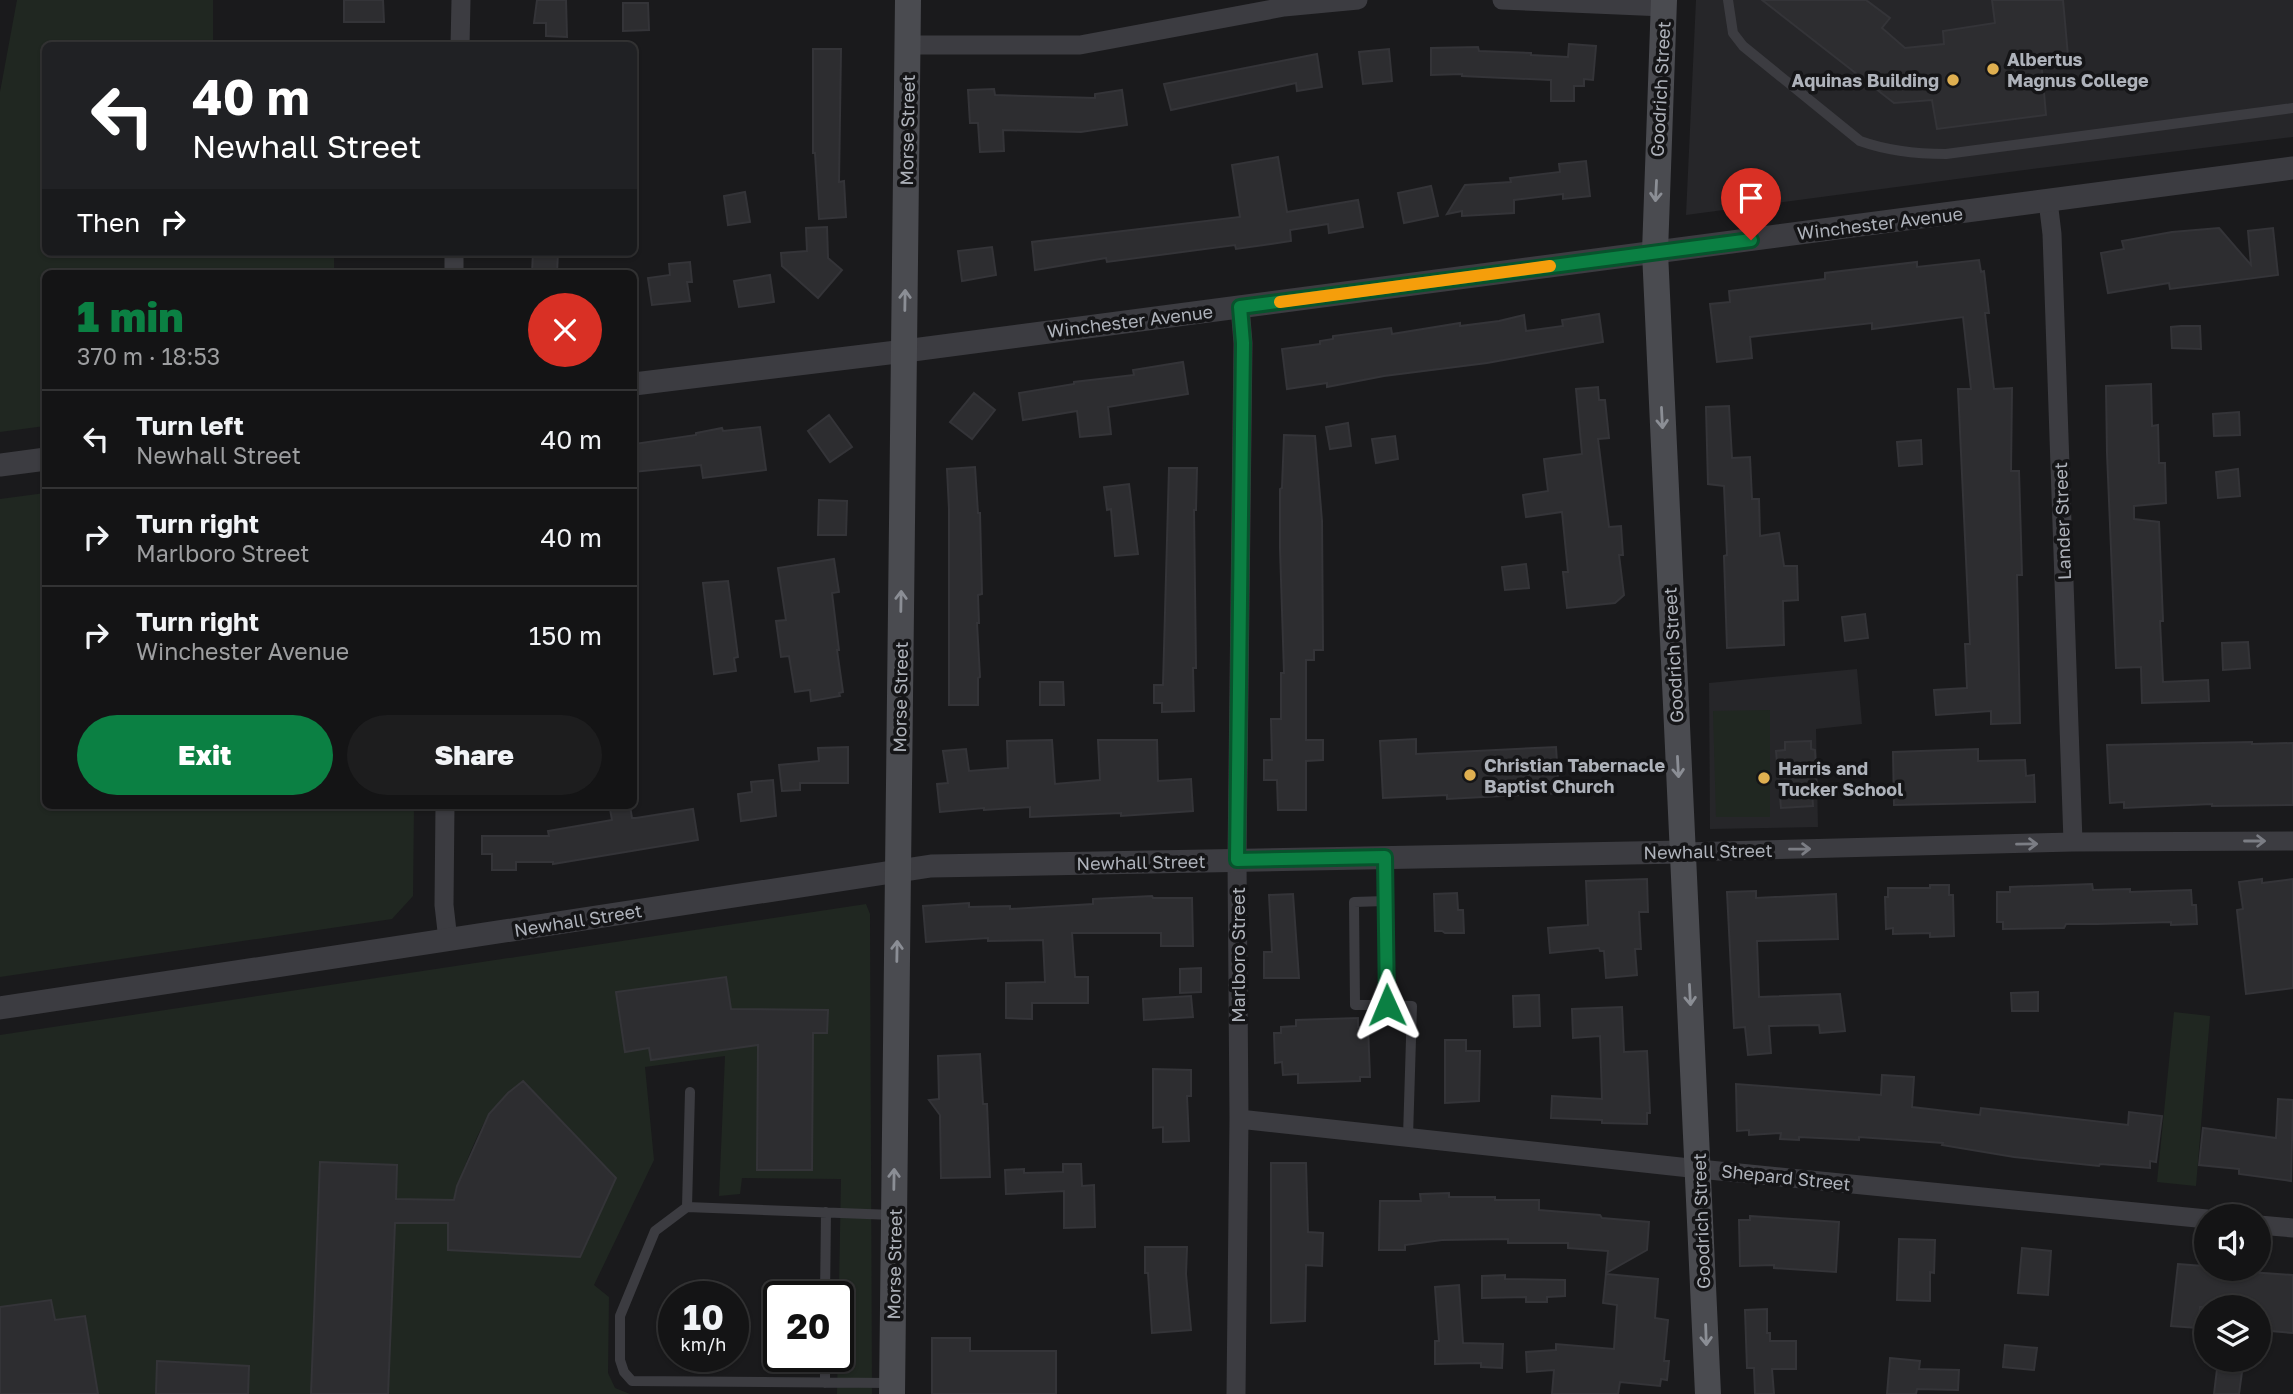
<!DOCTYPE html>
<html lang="en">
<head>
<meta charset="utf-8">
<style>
  :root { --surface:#141415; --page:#1d1d1e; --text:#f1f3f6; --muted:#9d9ea0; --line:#333334; --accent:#0b8043 }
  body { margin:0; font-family:"Golos Text",sans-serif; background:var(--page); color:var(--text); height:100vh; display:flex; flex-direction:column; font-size:26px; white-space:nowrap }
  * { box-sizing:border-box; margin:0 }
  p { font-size:23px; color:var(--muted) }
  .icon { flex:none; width:38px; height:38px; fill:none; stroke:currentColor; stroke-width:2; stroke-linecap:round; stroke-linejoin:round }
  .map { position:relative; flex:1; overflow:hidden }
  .side { position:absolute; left:42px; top:270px; width:595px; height:539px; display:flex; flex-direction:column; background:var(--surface); border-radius:10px; box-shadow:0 2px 5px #0004,0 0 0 2px var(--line) }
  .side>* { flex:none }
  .banner { position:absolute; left:42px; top:42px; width:595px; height:214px; border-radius:10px; box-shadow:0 2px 5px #0004,0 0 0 2px var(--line); background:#202124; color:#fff; overflow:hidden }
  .buttons { position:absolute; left:2194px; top:1204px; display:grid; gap:14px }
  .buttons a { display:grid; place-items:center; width:77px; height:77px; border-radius:50%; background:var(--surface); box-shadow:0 2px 5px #0004,0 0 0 2px var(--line); font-size:35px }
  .speed { position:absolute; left:658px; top:1281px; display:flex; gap:14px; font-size:35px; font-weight:700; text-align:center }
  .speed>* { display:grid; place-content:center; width:91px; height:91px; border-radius:50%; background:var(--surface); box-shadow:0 2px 5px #0004,0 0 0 2px var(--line); line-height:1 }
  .speed small { font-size:18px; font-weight:400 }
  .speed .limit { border:4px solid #111; border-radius:10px; background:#fff; color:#111 }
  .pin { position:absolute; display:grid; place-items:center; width:60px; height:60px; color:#fff; margin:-72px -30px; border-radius:50% 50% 50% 0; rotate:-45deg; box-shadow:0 0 7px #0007 }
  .pin .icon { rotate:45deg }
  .me { position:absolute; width:77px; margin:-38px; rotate:359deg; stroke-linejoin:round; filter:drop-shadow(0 0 5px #0008) }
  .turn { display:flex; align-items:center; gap:24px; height:147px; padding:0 35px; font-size:32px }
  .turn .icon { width:91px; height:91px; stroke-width:2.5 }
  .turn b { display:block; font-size:49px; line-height:60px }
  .then { display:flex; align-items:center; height:66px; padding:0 35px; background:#0003; gap:14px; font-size:26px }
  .round { display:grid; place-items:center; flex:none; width:74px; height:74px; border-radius:37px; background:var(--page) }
  .overview { display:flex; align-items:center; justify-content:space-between; height:119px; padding:0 35px }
  h1 { font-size:42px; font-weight:800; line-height:52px; color:var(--accent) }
  .primary-button { display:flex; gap:14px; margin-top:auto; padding:14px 35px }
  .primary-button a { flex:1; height:80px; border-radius:42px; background:var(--accent); color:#fff; font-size:28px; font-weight:800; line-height:80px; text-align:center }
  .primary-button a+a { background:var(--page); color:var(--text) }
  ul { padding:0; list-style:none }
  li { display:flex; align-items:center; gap:21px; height:98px; padding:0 35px; border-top:2px solid var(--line) }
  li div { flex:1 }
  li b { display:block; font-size:26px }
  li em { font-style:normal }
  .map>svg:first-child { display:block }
  .built { fill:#262629 }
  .green { fill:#202721; fill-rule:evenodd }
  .building { fill:#2d2d30; stroke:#343438; stroke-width:2 }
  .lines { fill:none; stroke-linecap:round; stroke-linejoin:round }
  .service { stroke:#3c3c41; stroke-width:10 }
  .minor { stroke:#3c3c41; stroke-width:19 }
  .tertiary { stroke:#3c3c41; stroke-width:23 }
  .secondary { stroke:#4a4b50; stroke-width:26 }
  .oneway { stroke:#8b8e95 }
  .oneway2 { stroke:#7b7d84 }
  .route-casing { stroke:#07532c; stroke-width:18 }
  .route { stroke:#0b8043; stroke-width:12 }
  .slow { stroke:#f59e0b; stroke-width:12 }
  .poi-dot { fill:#dfaf50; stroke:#151517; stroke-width:2.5 }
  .labels { text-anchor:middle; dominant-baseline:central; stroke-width:7; stroke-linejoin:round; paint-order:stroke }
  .poi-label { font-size:18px; font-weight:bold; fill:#aeb2ba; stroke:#151517; text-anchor:start }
  .street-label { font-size:18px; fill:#aeb2ba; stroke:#151517 }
</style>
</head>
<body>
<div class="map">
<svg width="2293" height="1394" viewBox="0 0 2293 1394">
  <rect width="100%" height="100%" fill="#1a1a1c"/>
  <!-- built -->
  <path class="built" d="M1696,0H2293V137L2040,168L1686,215Z
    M1857,669L1862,724L1816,729L1818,827L1710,829L1709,683Z"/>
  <!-- green -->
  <path class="green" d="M17,0H213V45L46,46V252L334,254V273H46L45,426L0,432V92Z
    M45,493L46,805H414L413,896L392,919L0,977V499Z
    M1770,710V817H1716L1713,711Z
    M866,904L870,914L872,1394H837L841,1179L742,1178L740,1194L719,1196L725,1056L645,1067L654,1160L594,1285L609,1297L608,1373L615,1388L630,1394H388L395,1223H448L523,1081C511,1090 500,1100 491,1112C479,1127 458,1181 454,1200L396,1199L397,1165L320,1162L311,1394H248V1366L157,1361L156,1394H98L85,1317L55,1320L51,1300L0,1307V1035ZM726,977L731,1012L747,1009L827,1010V1033H813L812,1170L757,1169L758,1045L652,1060L649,1048L625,1051L617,992Z
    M2174,1012L2210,1016L2196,1186L2157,1182Z"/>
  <!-- building -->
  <path class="building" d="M344,0H383L384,22H344Z
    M537,0H566L567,37L546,36V23H534Z
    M1762,0H1866L1890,18L1882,28L1905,48L1944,44L1943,31L1995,23L1992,0H2063L2068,56L2041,59L2046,115L1937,129L1932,100L1894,103Z
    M623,3H648L649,30L623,31Z
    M1569,44L1596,46L1593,80L1584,79V86H1574V101H1551V80L1462,76V74L1431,75V48L1478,47L1479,51L1531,53V55L1568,57Z
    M813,49H841L839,182L844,181L846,217L819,219L815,153H813Z
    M1389,49L1392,81L1363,84L1359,52Z
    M1317,54L1322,87L1297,91L1296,83L1171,110L1164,84Z
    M994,89L995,95L1095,98V94L1122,90L1127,125L1081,132L1003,130L1004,151L980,152L978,123H970L968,90Z
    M1278,157L1287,212L1358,200L1363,227L1329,233L1328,224L1290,230L1291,241L1271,244L1236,249L1235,245L1107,262L1106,258L1035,270L1032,242L1240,217L1232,165Z
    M1586,161L1590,196L1563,199V194L1514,200V213L1462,216V211L1447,214L1465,185L1511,182L1510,178L1560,172L1559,164Z
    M1431,186L1438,216L1404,223L1398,193Z
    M745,192L750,222L728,225L724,196Z
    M827,227L828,258L842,270L818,298L782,266L781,253L807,251L806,228Z
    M2219,228L2251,265L2248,231L2273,228L2278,275L2170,289L2169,283L2108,293L2101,253L2124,249L2122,241L2172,232Z
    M992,247L996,275L962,281L958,251Z
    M533,252H558L557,273H532Z
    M1979,260L1981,272L1984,271L1989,313H1985L1994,389L2012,388L2011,471H2019L2022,575H2017L2020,723L1991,724V711L1936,715L1934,690L1967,688L1965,644H1970L1958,389H1971L1963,317L1872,329V323L1750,337L1752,358L1717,362L1710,304L1730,302L1729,291L1825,279V273L1917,262V267Z
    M690,262L692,282H687L690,301L652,305L648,278L670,275L669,264Z
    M770,275L774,302L739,307L734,281Z
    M1599,314L1603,342L1487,363L1384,376L1327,387V383L1287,389L1282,349L1320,344V341L1333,339V336L1391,328L1392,334L1460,323V326L1499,321L1524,315L1526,331L1563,326L1562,320Z
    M2181,326H2200L2201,349L2172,348L2171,327Z
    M1183,362L1188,394L1108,407L1111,434L1080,437L1077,411L1023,420L1019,393L1074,384V382L1134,375L1133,370Z
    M2151,384L2152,426L2158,425L2159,463H2165L2166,503L2134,506V519L2159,522L2163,621H2160L2163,682L2208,680L2209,701L2142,703L2141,667L2116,668L2107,453L2106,386Z
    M1598,387L1599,400H1605L1609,438L1598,439L1609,527L1621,526L1623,555H1619L1624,595L1615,603L1567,608L1563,572H1568L1562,512L1526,517L1523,495L1548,491L1544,459L1582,454L1576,389Z
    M974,393L995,410L972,439L950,422Z
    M1729,406L1732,458L1750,457L1752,499H1759L1760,536L1779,533L1784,566H1797L1798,600L1783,601L1784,645L1727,648L1724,556L1727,555L1724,486L1708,484L1706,407Z
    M2239,412L2240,435L2214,436L2213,414Z
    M829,415L852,447L830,462L808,431Z
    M1348,423L1351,446L1330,449L1326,427Z
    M760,427L766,470L703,478L701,465L634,472V444L696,435V433L722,428L723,431Z
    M1284,435L1315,436L1322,521L1323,650H1314V660H1306V740H1323V760L1306,761V810H1278L1277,780H1264V760H1272L1271,719H1281V673H1284L1280,548V489L1282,488Z
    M1395,436L1398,459L1376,463L1372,439Z
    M1921,440L1922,464L1899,466L1897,442Z
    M975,467L978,513H980L982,594L978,595L979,623H977L980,677L978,678V705H949V509L947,469Z
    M1169,468H1197L1196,510H1194L1196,668H1193L1194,711L1162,712V703H1154V685H1163Z
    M2238,469L2240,496L2218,498L2216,472Z
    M1129,484L1138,554L1115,556L1111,509L1107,510L1104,487Z
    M819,500L847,501L846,535H818Z
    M834,559L839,592L832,593L839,650H837L843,692L839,693L840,696L811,701L810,690L795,692L789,656L781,657L776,621L786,620L778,568Z
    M1526,564L1529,588L1505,590L1502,567Z
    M728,581L738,657L734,658L736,671L714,674L703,583Z
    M1865,614L1868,638L1845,641L1842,617Z
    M2248,642L2250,668L2223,670L2222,643Z
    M1040,682H1063L1064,705H1040Z
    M1416,739V754L1556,747L1559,793L1447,799V795L1383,798L1380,741Z
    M1052,740L1055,784L1100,780L1098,740H1157L1158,781L1191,779L1193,811L1121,816V813L1030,817V807L984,810V808L940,812L937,784L948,783L943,751L966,749L969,771L1008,768L1007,741Z
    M1811,741V749L1815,750L1817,790L1812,791L1813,806L1781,808L1776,751L1785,750V742Z
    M2252,742V744L2293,743V805L2212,806V804L2124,808V802L2110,803L2107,745Z
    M848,747V783H800V790L782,791L779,765L819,761L818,748Z
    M1978,749V761L2025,760L2026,776L2034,775L2035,802L1894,805L1893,752Z
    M773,780L776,816L741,821L738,794L752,792L751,782Z
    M630,806L632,818H636L693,809L698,840L553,864V862H516V870H492V854H482V836H549L548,831L612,820L610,809Z
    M1647,879L1648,912H1639L1641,949H1635L1637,975L1606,978L1604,951H1600L1599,948L1550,953L1548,928L1588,925L1586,881Z
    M2262,879V883L2293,879V988L2246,994L2237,910L2243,909L2239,882Z
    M2092,884L2093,890L2130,889V892L2191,890L2192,905H2196L2197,924L2171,925V922L2097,924H2066L2064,928L2003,929V922H1997V892H2010V887Z
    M1930,885H1949V895H1953L1954,936L1930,937V933L1893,934V928L1886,929L1885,897H1888V888H1930Z
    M1756,891V898L1836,894L1838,939L1757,941L1759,997L1840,994L1845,1031L1820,1033L1819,1025L1769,1026L1771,1053L1748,1055L1745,1027L1734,1028L1727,892Z
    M1457,893L1458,910H1463L1464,933H1445L1442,931H1435L1434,894Z
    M1293,894L1299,978H1264V952H1272L1269,895Z
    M1152,896L1153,898H1192L1193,946H1161V933H1072L1075,977H1088V1003H1032V1019L1006,1018V983L1045,982L1043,940L988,941V938L926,942L923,906L969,903V907L1010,906V909L1093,904V899Z
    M1201,968V992L1180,993V969Z
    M726,977L731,1009L828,1010L827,1033H813L812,1170H757L758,1045L651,1060L649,1048L625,1052L616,992Z
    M2038,992V1011H2012L2011,993Z
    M1539,995L1540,1026L1514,1027L1513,996Z
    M1191,996L1193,1017L1144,1020L1143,999Z
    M1622,1007L1624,1052L1647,1051L1650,1113H1647V1124L1602,1123V1120L1551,1118L1552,1096L1602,1099L1600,1036L1573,1038L1572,1009Z
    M1358,1018V1027H1368L1370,1077H1360V1081L1298,1083V1074L1283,1075L1282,1062L1275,1063L1274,1033H1281V1027L1296,1026V1020Z
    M1445,1040H1466V1051H1480L1479,1101L1445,1103Z
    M980,1054L983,1104H987L990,1177L941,1178L940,1115L929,1100L939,1099L938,1056Z
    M1153,1069L1191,1070V1096H1187L1189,1141L1163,1142V1127L1153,1128Z
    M1882,1075L1914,1077L1912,1107L1980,1115L1981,1108L2128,1125L2129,1112L2162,1116L2156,1162L2150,1161V1168L2100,1164L2099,1166L2014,1157L1942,1145L1943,1143L1859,1137V1140L1799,1137V1140L1780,1139L1781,1133L1749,1135V1130L1737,1131L1736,1084L1881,1095Z
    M523,1081L616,1178L580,1257L448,1250V1223H395L388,1394H311L320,1162L397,1165L396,1199L454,1200L457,1186L489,1114L508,1093Z
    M2278,1099L2293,1100L2291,1181L2239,1174V1169L2199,1165L2203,1128L2276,1138Z
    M1271,1163H1306L1308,1232L1323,1233L1322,1266L1306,1265L1305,1321L1271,1323Z
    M1063,1164H1081L1082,1186L1094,1185L1095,1227L1064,1228V1191L1006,1194L1005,1170L1024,1169V1173L1063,1172Z
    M1449,1193V1197H1495V1200H1539V1210L1600,1215L1602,1218L1649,1222L1647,1250L1606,1273L1608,1251L1568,1248V1243H1508V1239L1442,1240L1405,1245V1250H1379L1380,1201H1421L1420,1194Z
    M1750,1216L1839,1222L1836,1272L1774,1268V1265L1740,1266L1739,1220H1750Z
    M1899,1239L1935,1240L1934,1273L1930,1272V1301L1897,1300Z
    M1145,1247H1187L1186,1274L1191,1330L1152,1333L1148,1273H1145Z
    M2022,1248L2051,1251L2048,1295L2018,1293Z
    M2178,1264L2203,1266L2207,1269L2293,1275V1333L2259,1330V1307H2200L2198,1328L2171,1326Z
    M1606,1274L1658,1279L1655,1318L1668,1320L1664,1361H1669L1667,1380L1661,1379L1660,1386L1620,1382L1618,1394H1552L1554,1370L1527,1372L1526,1352L1556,1350V1344L1614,1349L1617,1305L1603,1303Z
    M1505,1275V1279L1565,1280V1296L1547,1297V1302H1526V1297L1482,1298V1276Z
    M1459,1285L1463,1343L1503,1344L1502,1368L1481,1367V1363L1435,1364V1341H1439L1435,1287Z
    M51,1300L55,1320L85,1316L98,1394H0V1307Z
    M1767,1309V1333H1770V1341H1796V1369H1772L1774,1394H1755L1754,1368H1747L1745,1310Z
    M932,1338H970V1351H1056V1394H932Z
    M2005,1345L2037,1348L2034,1370L2003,1367Z
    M1890,1358L1920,1361L1919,1369L1959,1370L1958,1390L1917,1389L1916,1394H1887Z
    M157,1361L249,1366L248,1394H156Z
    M2217,1369L2242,1372L2239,1394H2214Z"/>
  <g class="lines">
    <!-- service -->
    <path class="service" d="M1728,0L1733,33L1743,46L1860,141C1888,151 1917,154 1946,154L2293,108
      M1385,857L1387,1005L1412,1006L1408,1137
      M1385,901L1354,902L1355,1005H1387
      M690,1092L687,1207L893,1215
      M687,1207L655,1231L620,1316V1360L624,1372L632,1381L890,1383
      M825,1297L826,1212
      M825,1383V1356"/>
    <!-- minor -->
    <path class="minor" d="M1502,0L1664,7
      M908,45H1080L1284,7L1358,0
      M460,46L461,0
      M2048,201L2052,234L2073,842
      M454,273V252
      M445,805L444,905L448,940
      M1683,852L2073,842L2293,841
      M1239,1119L1699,1169L2207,1219
      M2259,1225L2293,1228
      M1236,1394L1239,1119L1237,860L1243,343L1240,307"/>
    <!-- tertiary -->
    <path class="tertiary" d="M634,384L905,351L2293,168
      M0,465L46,459
      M0,1008L931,866L1683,852"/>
    <!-- secondary -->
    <path class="secondary" d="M1664,0L1655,252L1708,1394
      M892,1394L908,0"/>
  </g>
  <!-- one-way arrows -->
  <defs><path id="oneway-shaft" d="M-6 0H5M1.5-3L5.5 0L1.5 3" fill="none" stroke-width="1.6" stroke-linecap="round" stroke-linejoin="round" transform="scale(1.75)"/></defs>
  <g class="oneway">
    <use href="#oneway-shaft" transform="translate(1656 191) rotate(93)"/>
    <use href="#oneway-shaft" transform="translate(905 300) rotate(-89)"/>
    <use href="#oneway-shaft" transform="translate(1662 418) rotate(87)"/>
    <use href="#oneway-shaft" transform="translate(901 601) rotate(-89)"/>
    <use href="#oneway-shaft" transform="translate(1678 767) rotate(87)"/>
    <use href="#oneway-shaft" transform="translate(897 951) rotate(-89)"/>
    <use href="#oneway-shaft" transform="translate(1690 995) rotate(87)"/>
    <use href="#oneway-shaft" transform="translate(894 1179) rotate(-89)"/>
    <use href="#oneway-shaft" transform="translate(1706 1335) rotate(88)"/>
  </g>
  <g class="oneway2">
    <use href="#oneway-shaft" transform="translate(2255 841)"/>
    <use href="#oneway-shaft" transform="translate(2027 844) rotate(-1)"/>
    <use href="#oneway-shaft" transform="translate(1800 849) rotate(-1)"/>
  </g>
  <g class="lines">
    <defs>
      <path id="route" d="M1387,1005L1385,857L1237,860L1243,343L1240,307L1751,240"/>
    </defs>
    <!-- route casing -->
    <use href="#route" class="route-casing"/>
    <!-- route -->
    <use href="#route" class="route"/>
    <!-- slow -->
    <path class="slow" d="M1280,302L1550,266"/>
  </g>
  <!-- markers -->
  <g class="poi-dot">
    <circle cx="1993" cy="69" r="7"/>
    <circle cx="1953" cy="80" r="7"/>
    <circle cx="1470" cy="775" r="7"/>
    <circle cx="1764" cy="778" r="7"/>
  </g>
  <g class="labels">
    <!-- poi labels -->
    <g class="poi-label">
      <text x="2007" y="59">Albertus<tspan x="2007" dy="21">Magnus College</tspan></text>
      <text x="1939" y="80" text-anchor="end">Aquinas Building</text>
      <text x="1484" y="765">Christian Tabernacle<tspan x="1484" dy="21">Baptist Church</tspan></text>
      <text x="1778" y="768">Harris and<tspan x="1778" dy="21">Tucker School</tspan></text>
    </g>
    <!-- street labels -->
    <g class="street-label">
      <text transform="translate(1660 89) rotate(-87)">Goodrich Street</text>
      <text transform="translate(907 130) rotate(-89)">Morse Street</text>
      <text transform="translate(1880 223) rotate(-7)">Winchester Avenue</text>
      <text transform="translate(1130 321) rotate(-7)">Winchester Avenue</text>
      <text transform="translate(2062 521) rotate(-92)">Lander Street</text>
      <text transform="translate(1673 655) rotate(-93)">Goodrich Street</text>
      <text transform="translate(900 697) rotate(-89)">Morse Street</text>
      <text transform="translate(1708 851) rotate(-1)">Newhall Street</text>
      <text transform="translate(1141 862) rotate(-1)">Newhall Street</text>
      <text transform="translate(578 920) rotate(-9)">Newhall Street</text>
      <text transform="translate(1238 955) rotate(-90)">Marlboro Street</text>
      <text transform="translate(1786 1177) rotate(6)">Shepard Street</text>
      <text transform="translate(1701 1221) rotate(-92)">Goodrich Street</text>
      <text transform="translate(894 1264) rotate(-89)">Morse Street</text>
    </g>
  </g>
</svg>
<div class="buttons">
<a><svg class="icon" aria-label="sound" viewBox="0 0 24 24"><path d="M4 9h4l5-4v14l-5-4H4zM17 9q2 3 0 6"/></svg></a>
<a><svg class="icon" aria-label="layers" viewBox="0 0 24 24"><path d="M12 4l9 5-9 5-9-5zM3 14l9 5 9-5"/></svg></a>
</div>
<div class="speed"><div>10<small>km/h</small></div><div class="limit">20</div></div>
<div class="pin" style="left:1751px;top:240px;background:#d93025"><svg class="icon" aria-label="arrive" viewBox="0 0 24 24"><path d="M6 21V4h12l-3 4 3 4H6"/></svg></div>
<svg class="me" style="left:1387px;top:1005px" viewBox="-20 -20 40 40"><path d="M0-17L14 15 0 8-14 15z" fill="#0b8043" stroke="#fff" stroke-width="4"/></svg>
<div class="banner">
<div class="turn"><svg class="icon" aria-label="left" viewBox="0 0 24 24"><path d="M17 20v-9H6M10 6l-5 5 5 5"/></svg><div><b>40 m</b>Newhall Street</div></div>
<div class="then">Then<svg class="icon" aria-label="right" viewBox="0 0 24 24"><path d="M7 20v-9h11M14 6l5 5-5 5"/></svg></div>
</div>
<section class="side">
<div class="overview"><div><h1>1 min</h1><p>370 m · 18:53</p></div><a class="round" style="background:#d93025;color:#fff"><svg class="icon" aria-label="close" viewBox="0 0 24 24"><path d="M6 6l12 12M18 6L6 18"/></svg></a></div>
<ul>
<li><svg class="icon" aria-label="left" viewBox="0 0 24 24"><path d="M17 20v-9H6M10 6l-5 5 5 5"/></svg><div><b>Turn left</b><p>Newhall Street</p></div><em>40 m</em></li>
<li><svg class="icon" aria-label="right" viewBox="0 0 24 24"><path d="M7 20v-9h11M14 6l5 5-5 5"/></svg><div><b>Turn right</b><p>Marlboro Street</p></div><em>40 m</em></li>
<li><svg class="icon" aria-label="right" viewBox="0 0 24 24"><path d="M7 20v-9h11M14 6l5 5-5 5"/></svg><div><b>Turn right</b><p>Winchester Avenue</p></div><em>150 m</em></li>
</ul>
<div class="primary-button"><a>Exit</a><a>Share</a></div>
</section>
</div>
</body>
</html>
